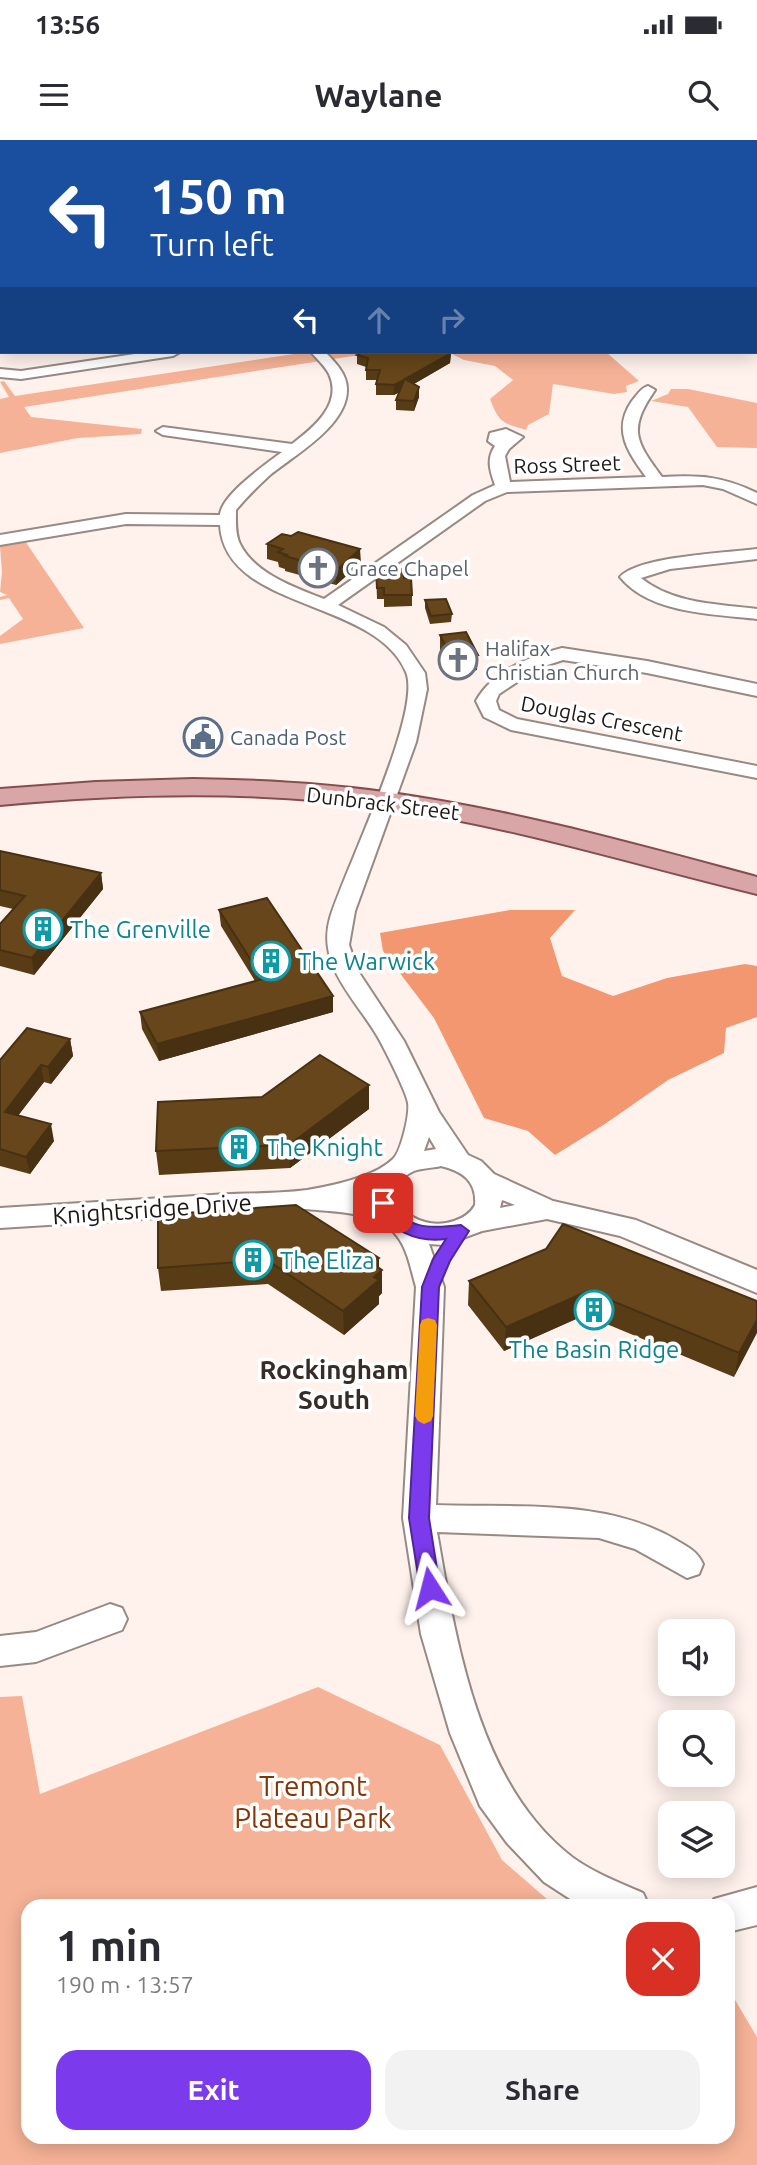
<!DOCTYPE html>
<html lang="en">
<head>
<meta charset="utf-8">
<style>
  :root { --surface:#fff; --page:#f2f2f3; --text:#2b2b33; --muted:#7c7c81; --accent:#7c3aed }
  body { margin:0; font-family:Ubuntu,sans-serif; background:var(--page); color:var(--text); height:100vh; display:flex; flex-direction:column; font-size:26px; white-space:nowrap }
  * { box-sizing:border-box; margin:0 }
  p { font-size:23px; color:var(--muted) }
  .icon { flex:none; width:38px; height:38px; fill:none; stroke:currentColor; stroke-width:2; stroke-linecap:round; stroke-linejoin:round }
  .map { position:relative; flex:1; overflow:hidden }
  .drawer { position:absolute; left:21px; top:1759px; width:714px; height:245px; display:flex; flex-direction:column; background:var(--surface); border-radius:21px; box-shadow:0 4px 18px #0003 }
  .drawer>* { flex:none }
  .top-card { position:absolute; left:0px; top:0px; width:758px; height:214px; box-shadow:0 4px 18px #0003; background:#1a4fa0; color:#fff; overflow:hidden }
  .buttons { position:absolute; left:658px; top:1479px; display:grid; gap:14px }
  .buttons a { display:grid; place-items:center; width:77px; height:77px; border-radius:14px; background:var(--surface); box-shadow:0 4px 18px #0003; font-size:35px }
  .pin { position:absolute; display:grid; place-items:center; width:60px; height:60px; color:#fff; margin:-30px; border-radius:14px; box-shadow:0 4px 10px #0006 }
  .me { position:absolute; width:77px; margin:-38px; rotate:351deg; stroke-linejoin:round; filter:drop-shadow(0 0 5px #0008) }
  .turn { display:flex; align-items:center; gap:24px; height:147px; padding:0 35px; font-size:32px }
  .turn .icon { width:91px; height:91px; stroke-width:2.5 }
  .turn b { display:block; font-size:49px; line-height:60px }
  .lanes { display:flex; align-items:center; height:66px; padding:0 35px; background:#0003; justify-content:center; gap:35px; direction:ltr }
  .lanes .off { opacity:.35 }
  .round { display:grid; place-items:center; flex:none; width:74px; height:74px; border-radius:21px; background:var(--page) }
  .overview { display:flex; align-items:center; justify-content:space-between; height:119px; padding:0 35px }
  h1 { font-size:42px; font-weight:600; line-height:52px }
  .primary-button { display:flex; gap:14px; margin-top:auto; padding:14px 35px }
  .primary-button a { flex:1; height:80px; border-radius:21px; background:var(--accent); color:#fff; font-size:28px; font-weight:600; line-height:80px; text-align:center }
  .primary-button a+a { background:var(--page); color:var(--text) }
  .status { display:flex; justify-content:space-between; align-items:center; height:49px; padding:0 35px; background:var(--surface); direction:ltr }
  .status svg { height:19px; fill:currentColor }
  header { display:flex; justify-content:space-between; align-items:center; height:91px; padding:0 35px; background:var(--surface); font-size:32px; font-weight:600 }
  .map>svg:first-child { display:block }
  .green { fill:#f5b296 }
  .forest { fill:#f2976f }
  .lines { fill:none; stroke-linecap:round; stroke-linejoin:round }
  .minor-casing { stroke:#978983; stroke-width:4 }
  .major-casing { stroke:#864d4f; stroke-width:4 }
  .highway-casing { stroke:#864d4f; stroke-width:3 }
  .minor { fill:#fff; fill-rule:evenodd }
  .major { fill:#d9a6a8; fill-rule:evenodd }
  .highway { fill:#bf6a6e; fill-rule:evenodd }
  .wall { fill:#583c16 }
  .shaded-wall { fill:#473112 }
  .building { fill:#66461a; stroke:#473112; stroke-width:2 }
  .route { fill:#7c3aed; stroke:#51269a; stroke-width:2 }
  .slow { fill:#f59e0b }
  .labels { text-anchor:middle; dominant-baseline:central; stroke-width:7; stroke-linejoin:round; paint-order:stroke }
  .far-street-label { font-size:21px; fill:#1d1815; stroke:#fff }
  .far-worship-label { font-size:21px; fill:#5b616d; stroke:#fff; text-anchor:start }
  .far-service-label { font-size:21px; fill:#4e5e75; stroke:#fff; text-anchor:start }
  .culture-label { font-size:24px; fill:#0d838f; stroke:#fff; text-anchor:start }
  .street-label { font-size:24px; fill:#1d1815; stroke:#fff }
  .neighbourhood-label { font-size:26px; font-weight:bold; fill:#372c27; stroke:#fff }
  .near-park-label { font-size:28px; fill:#843405; stroke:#fff }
</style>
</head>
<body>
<div class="status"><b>13:56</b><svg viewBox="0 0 49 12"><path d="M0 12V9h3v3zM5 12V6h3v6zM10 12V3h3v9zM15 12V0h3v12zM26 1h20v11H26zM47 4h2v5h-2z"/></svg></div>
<header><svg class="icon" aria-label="menu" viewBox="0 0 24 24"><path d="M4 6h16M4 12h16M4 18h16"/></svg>Waylane<svg class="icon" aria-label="search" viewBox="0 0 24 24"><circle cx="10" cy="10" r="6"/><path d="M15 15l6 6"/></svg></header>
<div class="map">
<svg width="757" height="2025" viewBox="0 0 757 2025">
  <rect width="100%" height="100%" fill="#fff2ed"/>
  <!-- green -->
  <path class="green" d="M307,212H379L24,267L31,277L142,289L141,294L78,298L0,313V259L9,257L0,242L4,241L15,256Z
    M448,212H606L639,241L626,246L627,252L614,254L553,244L549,274L528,285L526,290C503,283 499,283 490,259L513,240L495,226L464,220Z
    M671,249H688L757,263V308L717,307L688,267L651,261L668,254Z
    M25,401L84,488L0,504V496L23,479L9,458L0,460V457L7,455L0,452L2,432L0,406Z
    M318,1547L440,1605L502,1720L555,1766H28V1997H728V1848L757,1897V2025H0V1557L22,1556L40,1654Z"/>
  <!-- forest -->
  <path class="forest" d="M0,0H440L0,4Z
    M510,770H575L550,798L562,836L613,856L667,838L745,824L757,826V877L726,888L724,913L668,940L605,984L555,1015L528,991L484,978L434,878L383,811L380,793Z"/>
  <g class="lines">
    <defs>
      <path id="minor" d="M756,63H757V70H756Z
        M756,121H757V129H756Z
        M0,190H2L0,199Z
        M148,212H180L173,216L21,239L0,237V229L21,231Z
        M311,212H325C335,222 347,234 347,249C348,285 295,315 270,335C258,346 246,358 236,370C236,381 235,394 240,404C255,434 294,447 324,459L473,355L495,345C490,331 486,319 495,306L488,301L490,293L506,289L523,297L509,309L505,316L510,342L646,337C628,312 612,290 632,261C637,255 641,248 648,246L655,250C628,289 635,301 662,337C700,335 722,336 757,353V364L723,349L703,345L507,352L485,361L338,465L384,487L406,505L425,533L427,549L416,602L355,771L349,805L358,831L404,901L439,972L468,1015L481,1021L494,1034L553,1061L636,1080L757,1130V1153L620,1096L547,1079L482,1091L444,1105L429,1104L444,1147L436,1365C515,1368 606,1358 676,1400C688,1407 697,1411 703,1424L699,1434L687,1438L635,1409L599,1398L437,1392C456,1501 478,1645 572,1717C594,1733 618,1742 643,1753L649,1766H581L544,1742L507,1703L480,1666L450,1593L421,1494L403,1378L416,1147C411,1130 408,1110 397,1096C379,1071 334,1072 305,1069L0,1088V1068C71,1064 141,1059 212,1055C243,1053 276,1054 307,1050C331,1046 375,1037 393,1019C401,1012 410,974 408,963C407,953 385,910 379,899C357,860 316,826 330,778C344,731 423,572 406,532C375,458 225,471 220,385L126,384L0,405V395L126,374L220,375C221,355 266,324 282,312L163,295L156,291L163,287L292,304C313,288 343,264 329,234C325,226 317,219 311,212ZM429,997L436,1009L424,1011ZM441,1026C462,1031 477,1041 475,1065C470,1074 463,1078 454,1081C413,1095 371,1050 414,1031C422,1028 433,1028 441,1026ZM369,1053L371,1060L356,1056ZM502,1060L515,1065L500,1068Z
        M757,409V419L670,429L641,438C673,464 718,464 757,469V479C714,474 650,474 620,437C639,416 727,413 757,409Z
        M562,508L647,521L757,544V556L647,533L563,520L538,528L499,554L496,561L499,570L517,579L757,626V638L511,590L484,577L476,561C492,531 531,516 562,508Z
        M110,1464L122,1468L127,1479L122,1490L36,1522L0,1526V1496L36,1492Z
        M757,1747V1785L728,1792V1766H712L714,1759Z"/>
      <path id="major" d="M193,639C257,640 320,643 384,652C510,669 634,704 757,737V754C633,724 512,686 386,668C258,650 129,653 0,665V649L96,642Z"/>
      <path id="highway" d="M751,0H757V7L756,2H750Z
        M0,5H2V13H0Z"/>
    </defs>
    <!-- minor casing -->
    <use href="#minor" class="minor-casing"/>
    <!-- major casing -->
    <use href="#major" class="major-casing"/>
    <!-- highway casing -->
    <use href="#highway" class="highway-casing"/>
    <!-- minor -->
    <use href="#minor" class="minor"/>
    <!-- major -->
    <use href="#major" class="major"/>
    <!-- highway -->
    <use href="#highway" class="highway"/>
  </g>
  <!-- wall -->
  <path class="wall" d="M2,33V62H0V34Z
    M451,213L450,223L414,244L419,257L414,271L396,270V260L399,252L394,255H376V244L377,240H366V227L357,224V215Z
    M267,404L361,423L336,445L285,431V429L279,427L278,422L267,419Z
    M376,430L404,438L412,455V466L384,467V459H377Z
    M425,460L452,474L451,482L430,484L425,468Z
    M440,495L477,530L451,533L440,510Z
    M0,711L101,733L103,749L34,835L0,826V784L13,769L0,766Z
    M219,770L333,856V872L159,921L142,889L140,872L255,841L221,786Z
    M70,899L73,916L51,944L44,942L18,975L54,1001L30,1034L0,1026V920Z
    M369,969L290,1028L159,1035L156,1011Z
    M158,1075L379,1128L382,1153L379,1156V1164L344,1195L268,1144L161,1151L158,1128Z
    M469,1141L757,1161L734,1237L585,1175L504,1211L468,1165Z"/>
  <!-- shaded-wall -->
  <path class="shaded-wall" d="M451,213L450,223L405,249V239Z
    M404,240V250L394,255V245Z
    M419,247V257L414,271V261Z
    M360,409L361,423L336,445V431Z
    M478,515L477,530L451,533V517Z
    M101,733L103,749L34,835L32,818Z
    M333,856V872L159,921L157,904Z
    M70,899L73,916L51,944L48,927Z
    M41,925L44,942L8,989L5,972Z
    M369,945V969L290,1028L289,1005Z
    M51,984L54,1001L30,1034L26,1017Z
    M379,1118V1132L382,1130V1153L379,1156V1164L344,1195L343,1171L372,1123Z
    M588,1151L585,1175L504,1211L506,1187Z
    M757,1180V1193L734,1237L739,1213Z"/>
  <!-- building -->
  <path class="building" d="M0,20H2V29H0Z
    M0,39H2V49H0Z
    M363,212H449L451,213L405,239L419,247L414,261L396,260L404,240L394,245L376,244L380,230H366L368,218L357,215Z
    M298,392L360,409L336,431L285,416L287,415L278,412L283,409L267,404L282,394L291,396Z
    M403,429L404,438H411L412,455H384V448H377L376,430Z
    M446,459L452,474L431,476L425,460Z
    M466,492L478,515L451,517L440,495Z
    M0,711L101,733L32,818L0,810V784L25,756L0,750Z
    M267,758L333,856L157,904L140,872L263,839L219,770Z
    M27,888L70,899L48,927L41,925L5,972L51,984L26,1017L0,1009V920Z
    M320,915L369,945L289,1005L156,1011L158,962L262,957Z
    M296,1065L379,1118L372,1123L382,1130L374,1137L379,1140L343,1171L267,1120L158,1128V1075Z
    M563,1084L757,1161V1180L739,1213L588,1151L506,1187L469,1141L546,1109Z"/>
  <!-- route -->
  <path class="route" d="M383,1057L389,1059C406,1090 429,1089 461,1085L469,1091L450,1121L439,1147L429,1378L440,1448L437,1454L430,1456L423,1454L420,1448L409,1378L422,1147L433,1119L446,1099C416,1103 388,1090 375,1063Z"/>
  <!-- slow -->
  <path class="slow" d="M428,1178L435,1180L437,1185L433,1276L431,1281L424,1284L418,1281L415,1276L420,1185L422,1180Z"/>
  <!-- icons -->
  <defs>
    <symbol id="church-ring" viewBox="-11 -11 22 22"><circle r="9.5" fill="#fff" stroke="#6b7280" stroke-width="1.5"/><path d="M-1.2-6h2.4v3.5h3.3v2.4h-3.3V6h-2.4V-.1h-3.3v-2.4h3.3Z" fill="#6b7280"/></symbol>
    <symbol id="civic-ring" viewBox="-11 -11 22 22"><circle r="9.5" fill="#fff" stroke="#5c6f8a" stroke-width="1.5"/><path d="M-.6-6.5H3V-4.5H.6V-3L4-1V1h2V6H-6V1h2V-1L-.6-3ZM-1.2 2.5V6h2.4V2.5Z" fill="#5c6f8a"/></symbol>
    <symbol id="building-ring" viewBox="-11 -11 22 22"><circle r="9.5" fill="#fff" stroke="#0f9aa8" stroke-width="1.5"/><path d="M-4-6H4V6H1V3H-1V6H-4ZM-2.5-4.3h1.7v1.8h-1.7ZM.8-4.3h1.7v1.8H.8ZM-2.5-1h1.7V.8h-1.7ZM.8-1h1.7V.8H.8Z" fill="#0f9aa8"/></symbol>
  </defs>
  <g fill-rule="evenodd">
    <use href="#church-ring" x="296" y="406" width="44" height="44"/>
    <use href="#church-ring" x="436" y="498" width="44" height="44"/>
    <use href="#civic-ring" x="181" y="575" width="44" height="44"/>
    <use href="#building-ring" x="21" y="767" width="44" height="44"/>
    <use href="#building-ring" x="249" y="799" width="44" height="44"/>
    <use href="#building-ring" x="217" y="985" width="44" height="44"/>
    <use href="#building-ring" x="231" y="1098" width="44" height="44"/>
    <use href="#building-ring" x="572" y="1148" width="44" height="44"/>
  </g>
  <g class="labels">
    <!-- far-street labels -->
    <g class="far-street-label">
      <text transform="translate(567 324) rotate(-2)">Ross Street</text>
      <text transform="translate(602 578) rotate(11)">Douglas Crescent</text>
      <text transform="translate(383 663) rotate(7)">Dunbrack Street</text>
    </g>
    <!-- far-worship labels -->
    <g class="far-worship-label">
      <text x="345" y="428">Grace Chapel</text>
      <text x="485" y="508">Halifax<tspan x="485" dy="24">Christian Church</tspan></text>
    </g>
    <!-- far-service labels -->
    <g class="far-service-label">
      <text x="230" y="597">Canada Post</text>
    </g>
    <!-- culture labels -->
    <g class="culture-label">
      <text x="70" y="789">The Grenville</text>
      <text x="298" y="821">The Warwick</text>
      <text x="266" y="1007">The Knight</text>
      <text x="280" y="1120">The Eliza</text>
      <text x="594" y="1209" text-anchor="middle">The Basin Ridge</text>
    </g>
    <!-- street labels -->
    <g class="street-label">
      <text transform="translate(152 1069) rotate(-4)">Knightsridge Drive</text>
    </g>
    <!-- neighbourhood labels -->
    <g class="neighbourhood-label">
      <text x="334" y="1229">Rockingham<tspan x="334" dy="30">South</tspan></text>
    </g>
    <!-- near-park labels -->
    <g class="near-park-label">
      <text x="313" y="1645">Tremont<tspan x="313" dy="32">Plateau Park</tspan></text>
    </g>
  </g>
</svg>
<div class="buttons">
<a><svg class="icon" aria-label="sound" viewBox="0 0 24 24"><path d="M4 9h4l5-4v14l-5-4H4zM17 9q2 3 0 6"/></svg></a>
<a><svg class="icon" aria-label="search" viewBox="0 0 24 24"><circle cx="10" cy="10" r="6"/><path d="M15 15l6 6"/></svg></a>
<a><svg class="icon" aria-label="layers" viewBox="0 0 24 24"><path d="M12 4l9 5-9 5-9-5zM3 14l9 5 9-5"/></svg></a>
</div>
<div class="pin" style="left:383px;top:1063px;background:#d93025"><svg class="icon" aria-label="arrive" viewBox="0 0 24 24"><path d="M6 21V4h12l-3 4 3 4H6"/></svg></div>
<svg class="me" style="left:430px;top:1448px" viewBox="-20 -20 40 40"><path d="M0-17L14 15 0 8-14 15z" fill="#7c3aed" stroke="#fff" stroke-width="4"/></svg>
<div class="top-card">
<div class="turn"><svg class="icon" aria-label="left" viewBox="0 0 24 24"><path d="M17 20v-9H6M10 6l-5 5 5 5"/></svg><div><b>150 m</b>Turn left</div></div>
<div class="lanes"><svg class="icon" aria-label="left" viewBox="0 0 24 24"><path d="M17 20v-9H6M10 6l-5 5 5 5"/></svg><svg class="icon off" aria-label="ahead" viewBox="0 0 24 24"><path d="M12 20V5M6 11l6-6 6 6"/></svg><svg class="icon off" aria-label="right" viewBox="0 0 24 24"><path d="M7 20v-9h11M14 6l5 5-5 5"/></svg></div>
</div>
<section class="drawer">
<div class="overview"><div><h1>1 min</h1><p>190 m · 13:57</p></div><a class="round" style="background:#d93025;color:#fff"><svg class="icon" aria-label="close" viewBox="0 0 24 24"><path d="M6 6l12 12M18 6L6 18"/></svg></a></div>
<div class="primary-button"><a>Exit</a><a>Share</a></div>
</section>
</div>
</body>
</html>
